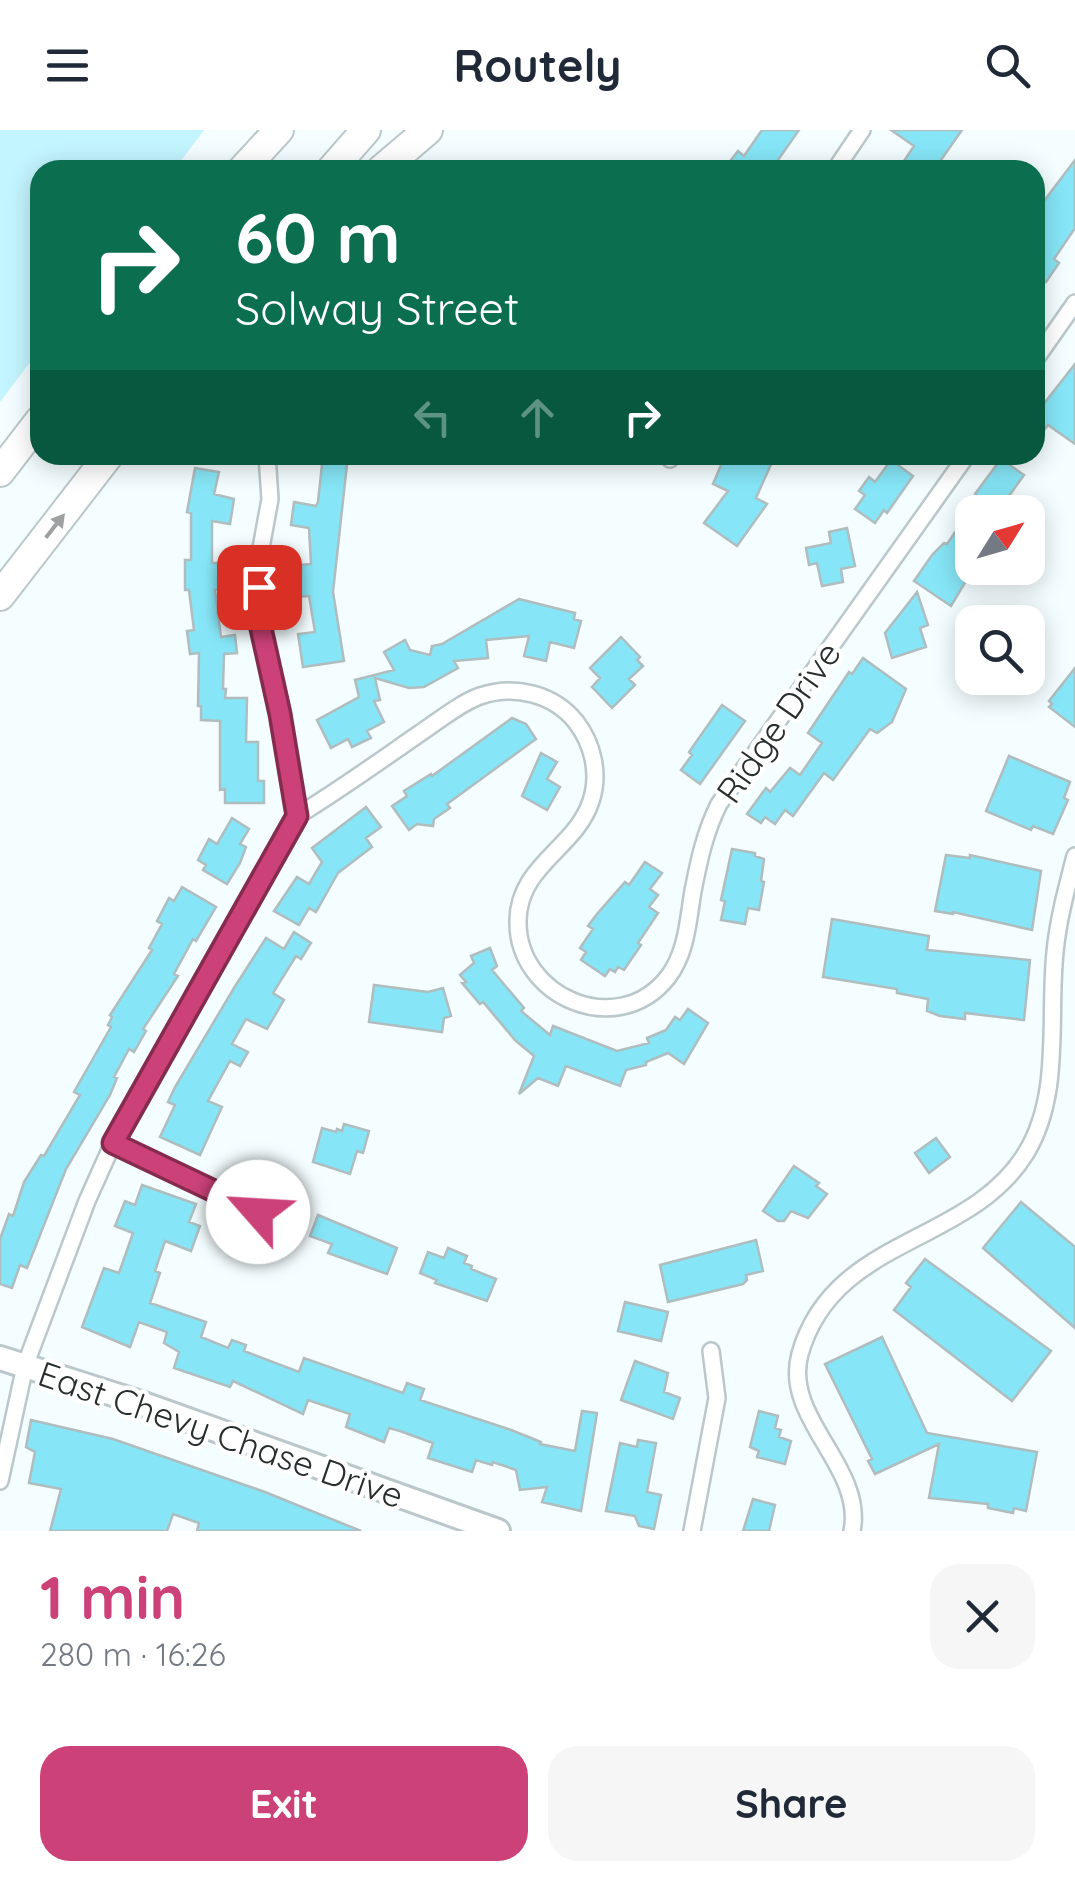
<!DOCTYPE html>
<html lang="en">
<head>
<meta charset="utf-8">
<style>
  :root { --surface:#fff; --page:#f6f6f7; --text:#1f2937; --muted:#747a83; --accent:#cc4278 }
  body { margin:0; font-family:Quicksand,sans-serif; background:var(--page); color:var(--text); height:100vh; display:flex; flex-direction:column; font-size:38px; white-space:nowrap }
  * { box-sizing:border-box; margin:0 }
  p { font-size:32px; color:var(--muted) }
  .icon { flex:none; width:55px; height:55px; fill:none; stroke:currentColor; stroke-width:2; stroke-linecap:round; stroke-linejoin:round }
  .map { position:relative; height:1401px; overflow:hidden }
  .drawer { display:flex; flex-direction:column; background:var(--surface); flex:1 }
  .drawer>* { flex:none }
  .banner { position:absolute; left:30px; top:30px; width:1015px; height:305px; border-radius:30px; box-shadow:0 5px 25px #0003; background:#0b6e4f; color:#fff; overflow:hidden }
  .needle { width:65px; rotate:53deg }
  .controls { position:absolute; left:955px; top:365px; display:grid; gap:20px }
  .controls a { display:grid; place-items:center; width:90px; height:90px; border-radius:20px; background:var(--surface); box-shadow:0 5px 25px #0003; font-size:50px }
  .pin { position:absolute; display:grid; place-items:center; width:85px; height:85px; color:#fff; margin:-42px; border-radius:20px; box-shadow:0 5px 15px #0006 }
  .me { position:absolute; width:110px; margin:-55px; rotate:296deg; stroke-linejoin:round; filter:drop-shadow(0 0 8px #0008) }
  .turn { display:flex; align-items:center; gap:35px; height:210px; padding:0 40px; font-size:45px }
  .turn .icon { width:130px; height:130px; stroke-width:2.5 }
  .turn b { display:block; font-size:70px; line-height:85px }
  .lanes { display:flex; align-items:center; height:95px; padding:0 40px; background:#0003; justify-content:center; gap:50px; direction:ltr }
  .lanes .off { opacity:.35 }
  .round { display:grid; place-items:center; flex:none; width:105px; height:105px; border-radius:30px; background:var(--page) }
  .summary { display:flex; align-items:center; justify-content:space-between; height:170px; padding:0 40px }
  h1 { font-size:60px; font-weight:700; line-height:75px; color:var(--accent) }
  .button { display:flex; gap:20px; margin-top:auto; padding:20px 40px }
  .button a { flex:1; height:115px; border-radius:30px; background:var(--accent); color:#fff; font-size:40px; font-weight:700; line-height:115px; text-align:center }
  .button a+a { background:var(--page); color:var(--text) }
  header { display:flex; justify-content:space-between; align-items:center; height:130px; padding:0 40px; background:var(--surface); font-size:45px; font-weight:700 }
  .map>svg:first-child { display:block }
  .green { fill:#c3f5ff }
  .building { fill:#86e6f7; stroke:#afbdbf; stroke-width:2.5 }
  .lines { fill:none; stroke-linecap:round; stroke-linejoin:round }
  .street-casing { stroke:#bac8cb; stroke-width:20 }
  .secondary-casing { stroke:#bac8cb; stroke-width:28 }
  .highway-casing { stroke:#bac8cb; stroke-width:32 }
  .street { stroke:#fff; stroke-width:15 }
  .secondary { stroke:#fff; stroke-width:22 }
  .highway { stroke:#fff; stroke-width:28 }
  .oneway { fill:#9ea0a1 }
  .route-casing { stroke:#852b4e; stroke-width:25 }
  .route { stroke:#cc4278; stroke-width:18 }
  .labels { text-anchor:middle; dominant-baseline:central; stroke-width:9; stroke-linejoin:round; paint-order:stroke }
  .street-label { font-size:35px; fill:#282d2e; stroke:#fff }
</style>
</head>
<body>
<header><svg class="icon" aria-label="menu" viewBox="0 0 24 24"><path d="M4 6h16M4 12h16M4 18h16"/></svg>Routely<svg class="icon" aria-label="search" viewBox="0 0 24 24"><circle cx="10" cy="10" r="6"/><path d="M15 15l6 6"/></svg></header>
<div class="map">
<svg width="1075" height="1401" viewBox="0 0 1075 1401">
  <rect width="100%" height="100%" fill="#f4fdff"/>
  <!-- green -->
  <path class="green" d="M0,0H204L174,40H40V219L0,272Z"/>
  <!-- building -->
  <path class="building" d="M762,0H799L771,40H734L728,34L738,21L744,26Z
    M891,0H962L934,40H898L914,16Z
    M1075,30V98L1054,129L1059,133L1046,152L1035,144V83Z
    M1075,234V314L1048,295L1035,312V285Z
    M323,325H348L333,462L344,531L303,537L298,504L315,502L309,466L290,467L289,443L301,442V435L311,434L309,398L291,395L294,372L316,376L318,372Z
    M704,325H757L772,332L756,368L767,374L737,416L704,393L728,361L713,354L721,335Z
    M1001,329L1024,345L1009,366L1015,371L1008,382H972V441L951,476L914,451L932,425L944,413L947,414L969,382L978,367L975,364Z
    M891,330L913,346L887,383L884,380L875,393L855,379L865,365L859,361L869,347L875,352Z
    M195,338L219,342L214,364L234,369L230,394L212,391V433H228V459L215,460L221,507L235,505L237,523L224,524L223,559H226L225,568H247L246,612H258V651H264V673H225V659L220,660V591L201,590V576H198L199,523L190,524L187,501L194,500L189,460H185V430H191V383L187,382Z
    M847,398L855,436L841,439L843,452L822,456L817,433L809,435L806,418L831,413L829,402Z
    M917,462L928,495L920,498L926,517L892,528L885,503Z
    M519,469L575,483L574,489L581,491L574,518L550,512L546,531L524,526L529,506L486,510L488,528L454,531L458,538L424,557L409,558L375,548L380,570L374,571L384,592L367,601L371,608L352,617L348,609L331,618L317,590L359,567L355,550L394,540L384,522L405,510L410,520L430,525L432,516L442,514Z
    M621,507L640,527L637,530L643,536L629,549L635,555L612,578L592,557L600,548L590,538Z
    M863,528L906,559L892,592L877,603L870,599L833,650L824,643L793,686L785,680L775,694L765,687L761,693L747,684L766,658L770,662L790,638L800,645L822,613L808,603L849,542L852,544Z
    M1075,538V597L1049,577L1052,574L1049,571Z
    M722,575L745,591L700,654L681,640L692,625L689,622Z
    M512,588L526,594L536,609L447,674L450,678L434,689L433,696L417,694L409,700L392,676L407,666L404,661L431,644L432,646Z
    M541,623L557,632L547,649L560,657L547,680L522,666Z
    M1009,626L1070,652L1064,668L1068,670L1053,704L1033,696L1031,700L986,681Z
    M366,677L381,697L366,708L372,717L338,743L316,782L309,778L299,795L274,781L297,747L309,754L322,732L312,718Z
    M232,688L249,699L240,714L246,717L240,733L227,754L203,740L206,735L198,730L209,709L217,714Z
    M732,719L755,723V726L764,729L761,751L764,752L759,780L748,778L745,794L721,790L725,771L721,770Z
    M946,725L970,728V725L1041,741L1032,800L953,782V784L935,781Z
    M645,732L662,743L650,759L658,765L649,777L658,783L638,813L641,815L624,840L618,837L615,842L610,839L605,846L581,830L586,822L580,818L593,799L588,796L597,784L625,752L629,755Z
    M182,757L216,777L196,811L193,809L174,844L178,846L143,899L146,901L134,922L129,919L114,947L117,948L110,965L66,1039L27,1138L20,1135L12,1158L0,1154V1109L9,1084L13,1086L24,1052L41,1025L44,1026L80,965L74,962L111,897L108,895L112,887L110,885L152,820L149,818L162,794L157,791L169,768L174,771Z
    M832,789L929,806L927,820L1030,830L1024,890L965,883V889L940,886L927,881L928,869L897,863V859L823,847Z
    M294,802L311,813L301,829L296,826L273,863L284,870L267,899L246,889L232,914L248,922L240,936L230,931L208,971L222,977L200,1025L160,1007L175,975L168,972L175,957L234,858L266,808L284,819Z
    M490,818L497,836L492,840L524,878L521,881L550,905L553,896L617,921L649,913L647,908L666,900L675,887L680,890L688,879L708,893L684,934L668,923L646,932V935L626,940L620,956L566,936L558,956L538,948L519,964L534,926L515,910L483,872L480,874L462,853L466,852L460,845L474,833L471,826Z
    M374,855L428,862L443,858L451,886L444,888L442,902L369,892Z
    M344,994L369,1001L363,1023L357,1021L350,1044L313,1032L322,998L336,1002L337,999L342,1001Z
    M936,1008L950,1027L929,1043L915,1023Z
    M794,1036L819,1053L816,1056L827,1064L808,1088L791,1081L784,1091H778L763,1081Z
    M142,1055L196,1074L189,1092L200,1096L191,1121L165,1111L155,1141L160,1143L150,1173L206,1192L201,1207L228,1218L232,1210L246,1215L244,1221L299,1242L304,1228L403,1263L407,1253L424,1259L420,1270L511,1300L541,1312L540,1314L575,1321L582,1281L597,1283L581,1381L542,1372L547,1357L520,1360L516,1340L493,1332L492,1335L476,1330L472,1342L428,1328L433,1313L400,1301L389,1298L384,1312L346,1297L350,1284L308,1270L303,1284L233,1251L230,1257L174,1238L179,1222L164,1213L167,1202L139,1192L130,1217L82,1197L104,1138L119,1143L133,1103L115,1096L125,1071L135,1075Z
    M1021,1072L1075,1117V1198L983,1118Z
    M318,1085L397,1118L387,1144L328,1123L332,1114L310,1106Z
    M756,1110L763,1141L746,1145L747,1150L743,1154L668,1172L660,1135Z
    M448,1118L467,1126L464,1133L472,1136L471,1139L496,1149L487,1171L435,1153L437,1150L420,1143L428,1122L444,1128Z
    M925,1129L1051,1221L1012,1271L894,1180L911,1157L906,1153Z
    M625,1172L668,1182L661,1211L618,1201Z
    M882,1207L927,1303L1037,1322L1026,1381L1014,1378L1013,1383L988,1378V1374L929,1368L939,1314L875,1344L868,1331L872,1329L825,1234Z
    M635,1231L668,1243L664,1262L680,1268L673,1289L621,1270Z
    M759,1281L778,1286L775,1298L781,1300L779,1307L791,1311L785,1334L757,1327L759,1321L750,1317Z
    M31,1290L113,1309L265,1362L361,1401H197L199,1393L173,1384L167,1401H50L61,1359L29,1353L35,1322L26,1317Z
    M638,1310L656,1313L647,1362L661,1365L654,1399L639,1396L635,1386L606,1381L620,1313L637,1317Z
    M753,1369L775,1375L769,1401H743Z"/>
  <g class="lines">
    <defs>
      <path id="street" d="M835,40L862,0
        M1035,230L1075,173
        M670,329L672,325
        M297,686C338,661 377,633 416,606C436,593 458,574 480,566C514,554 554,564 576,592C593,614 600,644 591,671C576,718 519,735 518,790C516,867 618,911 668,847C687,822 688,790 693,761C699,730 705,702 719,674L967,325
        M113,1013L258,1082
        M0,1351L25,1236L87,1071L113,1013L297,686L280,584L258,485L259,429L270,369L267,325
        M692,1401L717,1268L711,1221
        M852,1401C865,1337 782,1288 800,1224C833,1106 969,1116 1026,1023C1062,964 1048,889 1055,822C1058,790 1067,757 1075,726"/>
      <path id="secondary" d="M0,1228L138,1272L498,1401"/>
      <path id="highway" d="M242,40L279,0
        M331,40L366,0
        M381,40L428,0
        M0,342L40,290
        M0,466L109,325"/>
    </defs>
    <!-- street casing -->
    <use href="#street" class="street-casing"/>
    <!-- secondary casing -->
    <use href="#secondary" class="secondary-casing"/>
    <!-- highway casing -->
    <use href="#highway" class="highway-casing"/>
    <!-- street -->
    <use href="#street" class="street"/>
    <!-- secondary -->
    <use href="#secondary" class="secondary"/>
    <!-- highway -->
    <use href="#highway" class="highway"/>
  </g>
  <!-- one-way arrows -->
  <defs><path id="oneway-solid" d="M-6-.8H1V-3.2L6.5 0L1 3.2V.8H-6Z" transform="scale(2.5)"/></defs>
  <use class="oneway" href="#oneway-solid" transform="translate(55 396) rotate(-52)"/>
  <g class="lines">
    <defs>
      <path id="route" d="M258,1082L113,1013L297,686L280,584L258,485L259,457"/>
    </defs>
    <!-- route casing -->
    <use href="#route" class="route-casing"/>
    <!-- route -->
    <use href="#route" class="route"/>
  </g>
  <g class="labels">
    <!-- street labels -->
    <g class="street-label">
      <text transform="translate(778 592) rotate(-55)">Ridge Drive</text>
      <text transform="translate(221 1304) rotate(19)">East Chevy Chase Drive</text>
    </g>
  </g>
</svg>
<div class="controls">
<a><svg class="needle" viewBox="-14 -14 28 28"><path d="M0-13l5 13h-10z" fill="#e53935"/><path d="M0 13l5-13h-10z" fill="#747a83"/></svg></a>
<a><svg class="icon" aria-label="search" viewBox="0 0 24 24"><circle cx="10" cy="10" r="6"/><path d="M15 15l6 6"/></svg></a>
</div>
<div class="pin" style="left:259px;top:457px;background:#d93025"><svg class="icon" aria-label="arrive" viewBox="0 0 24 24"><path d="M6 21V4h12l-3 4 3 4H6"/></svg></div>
<svg class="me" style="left:258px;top:1082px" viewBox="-20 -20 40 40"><circle r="19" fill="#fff"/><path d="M0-13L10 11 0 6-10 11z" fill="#cc4278"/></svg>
<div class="banner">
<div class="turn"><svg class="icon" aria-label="right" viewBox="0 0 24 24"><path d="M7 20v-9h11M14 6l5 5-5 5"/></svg><div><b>60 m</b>Solway Street</div></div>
<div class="lanes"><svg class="icon off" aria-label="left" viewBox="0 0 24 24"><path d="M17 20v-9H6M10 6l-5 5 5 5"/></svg><svg class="icon off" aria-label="ahead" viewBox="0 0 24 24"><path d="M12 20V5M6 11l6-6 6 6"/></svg><svg class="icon" aria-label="right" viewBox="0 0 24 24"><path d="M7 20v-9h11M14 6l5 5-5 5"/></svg></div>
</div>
</div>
<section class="drawer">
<div class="summary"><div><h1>1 min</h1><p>280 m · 16:26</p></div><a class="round"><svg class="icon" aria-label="close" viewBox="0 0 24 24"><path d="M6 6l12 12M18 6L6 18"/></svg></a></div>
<div class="button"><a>Exit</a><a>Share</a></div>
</section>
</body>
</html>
